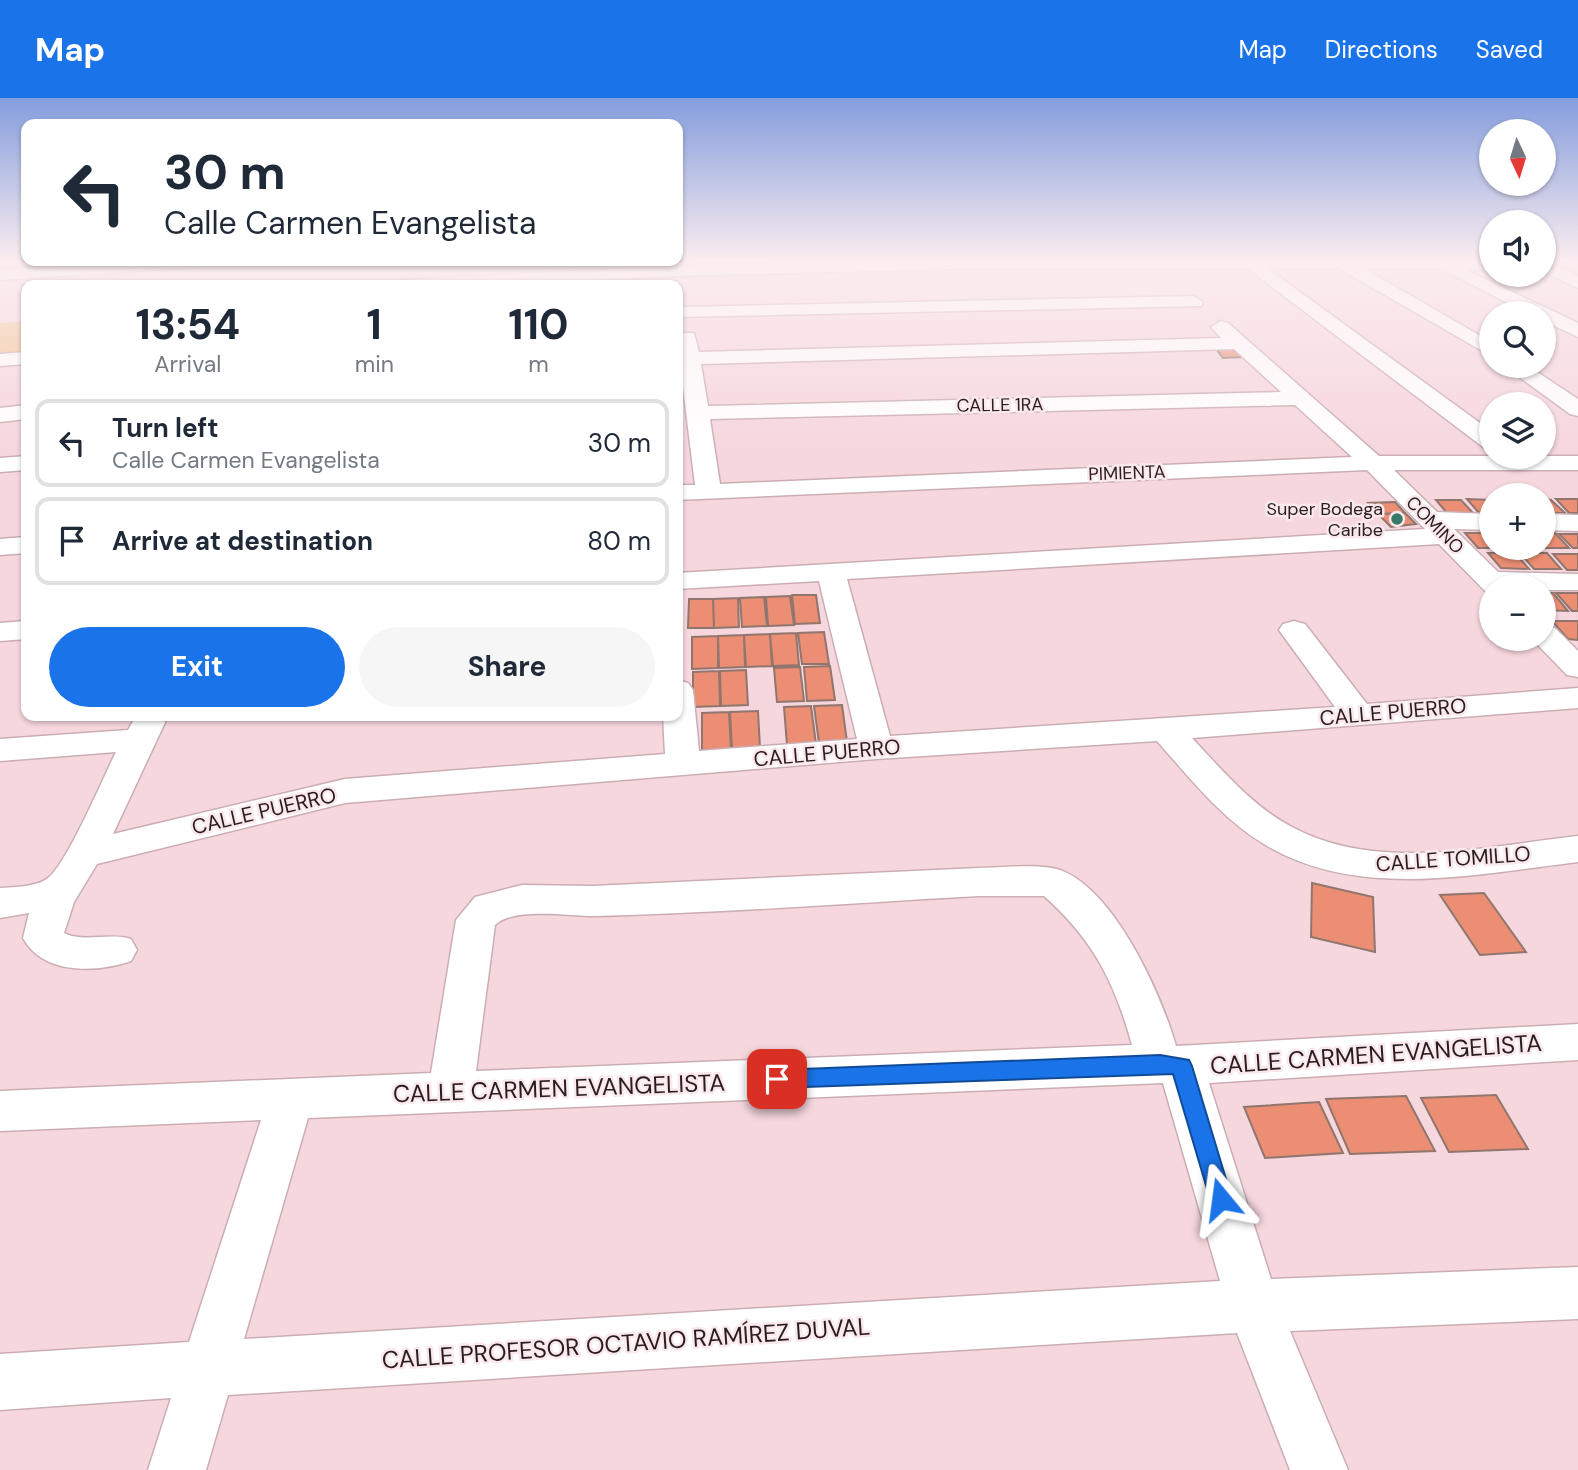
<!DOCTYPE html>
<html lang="en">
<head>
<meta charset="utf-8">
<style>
  :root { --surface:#fff; --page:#f6f6f7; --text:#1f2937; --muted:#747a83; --line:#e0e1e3; --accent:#1a73e8 }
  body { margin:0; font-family:"DM Sans",sans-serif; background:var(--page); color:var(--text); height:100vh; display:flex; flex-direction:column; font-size:26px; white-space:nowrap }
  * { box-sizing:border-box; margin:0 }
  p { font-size:23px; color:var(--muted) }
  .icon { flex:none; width:38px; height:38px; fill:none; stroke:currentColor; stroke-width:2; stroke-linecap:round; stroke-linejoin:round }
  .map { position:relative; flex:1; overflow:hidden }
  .details { position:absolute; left:21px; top:182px; width:662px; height:441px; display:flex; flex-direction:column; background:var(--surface); border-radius:14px; box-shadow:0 2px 5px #0004 }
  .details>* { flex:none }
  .banner { position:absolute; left:21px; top:21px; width:662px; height:147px; border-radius:14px; box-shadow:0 2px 5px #0004; background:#fff; color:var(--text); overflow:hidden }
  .needle { width:46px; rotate:176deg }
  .controls { position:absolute; left:1479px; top:21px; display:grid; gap:14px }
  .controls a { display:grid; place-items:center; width:77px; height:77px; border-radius:50%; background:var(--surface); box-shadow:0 2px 5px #0004; font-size:35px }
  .pin { position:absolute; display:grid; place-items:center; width:60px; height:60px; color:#fff; margin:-30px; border-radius:14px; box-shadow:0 4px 10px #0006 }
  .me { position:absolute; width:77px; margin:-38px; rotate:344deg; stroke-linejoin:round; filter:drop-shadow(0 0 5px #0008) }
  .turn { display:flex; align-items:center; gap:24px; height:147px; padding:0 28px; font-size:32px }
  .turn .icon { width:91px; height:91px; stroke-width:2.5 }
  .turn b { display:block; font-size:49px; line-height:60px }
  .eta { display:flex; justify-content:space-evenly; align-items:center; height:119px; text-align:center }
  .eta b { font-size:42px; font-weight:700; line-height:49px }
  .primary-button { display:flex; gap:14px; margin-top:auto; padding:14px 28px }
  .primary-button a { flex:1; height:80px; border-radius:42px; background:var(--accent); color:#fff; font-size:28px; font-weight:700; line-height:80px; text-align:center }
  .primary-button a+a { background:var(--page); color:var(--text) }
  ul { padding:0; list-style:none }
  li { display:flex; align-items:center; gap:21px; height:88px; margin:0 14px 10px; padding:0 14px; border:4px solid var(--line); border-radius:14px }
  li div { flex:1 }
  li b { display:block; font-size:26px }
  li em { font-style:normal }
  header { display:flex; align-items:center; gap:42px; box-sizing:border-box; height:98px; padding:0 35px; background:var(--accent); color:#fff }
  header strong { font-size:33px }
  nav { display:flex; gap:38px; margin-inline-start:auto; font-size:24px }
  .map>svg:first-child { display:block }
  .green { fill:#f0c38d }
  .building { fill:#eb8e73; stroke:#90766e; stroke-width:2 }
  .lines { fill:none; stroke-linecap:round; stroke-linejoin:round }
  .minor-casing { stroke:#cbaeb4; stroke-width:3 }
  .minor { fill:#fff; fill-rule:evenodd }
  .route { fill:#1a73e8; stroke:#114b97; stroke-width:2 }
  .poi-dot { fill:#397969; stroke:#fbe8ec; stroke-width:2.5 }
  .labels { text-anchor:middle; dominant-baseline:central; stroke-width:5; stroke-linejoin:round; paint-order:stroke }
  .far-street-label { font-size:18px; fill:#281d20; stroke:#fbe8ec }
  .far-poi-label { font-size:18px; fill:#281d20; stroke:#fbe8ec; text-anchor:end }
  .street-label { font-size:21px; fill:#281d20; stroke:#fbe8ec }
  .near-street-label { font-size:24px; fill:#281d20; stroke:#fbe8ec }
</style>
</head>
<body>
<header>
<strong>Map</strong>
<nav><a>Map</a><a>Directions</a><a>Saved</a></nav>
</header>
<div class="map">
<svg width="1578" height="1372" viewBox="0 0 1578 1372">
  <rect width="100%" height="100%" fill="#f6d7de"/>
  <!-- green -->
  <path class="green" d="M26,223V255L0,258V225Z"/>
  <!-- building -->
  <path class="building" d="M1216,251H1232L1246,259L1223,260Z
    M1467,401L1491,402V415H1479Z
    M1544,401L1551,402L1565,415H1544Z
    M1556,401H1578V415H1569Z
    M1436,402H1461L1473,415H1447Z
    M1395,404L1405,415L1378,416L1368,405Z
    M1405,415L1416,426L1391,429L1378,416Z
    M1465,435H1491V450H1505H1478Z
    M1544,435H1555L1569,450H1542Z
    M1559,436H1578V450H1573Z
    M1488,455H1515L1529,471L1501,470Z
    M1520,455H1547L1561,471H1534Z
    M1553,456H1578V472H1567Z
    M1544,495H1553L1568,513L1544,512Z
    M1556,495H1578V513H1572Z
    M792,497H816L820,525L795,526Z
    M790,498L794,527L768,528L766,499Z
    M764,499L767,528L742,529L740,500Z
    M738,500L739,529L714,530L713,501Z
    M689,501H713L714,530H688Z
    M1552,523H1578V542L1568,541Z
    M824,534L829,566H802L798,535Z
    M796,535L799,567L773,568L770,536Z
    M770,536L772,568L746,569L744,537Z
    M744,537L745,569L719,570L718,538Z
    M718,538V570L692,571V539Z
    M830,568L835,602L807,603L804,569Z
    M800,569L804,603L777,604L774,570Z
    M746,572L748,607L721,608L720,573Z
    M719,573L720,608L693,609V574Z
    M842,607L847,644L819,645L814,608Z
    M811,608L816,646L787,647L784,609Z
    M758,613L760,650L732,652L730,614Z
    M729,614L731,652L702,653V615Z
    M1312,785L1373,799L1375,854L1311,839Z
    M1484,795L1526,854L1480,857L1440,797Z
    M1496,997L1528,1051L1449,1054L1421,1000Z
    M1406,998L1435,1053L1350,1056L1326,1001Z
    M1319,1004L1343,1055L1265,1060L1244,1009Z"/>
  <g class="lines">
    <defs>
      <path id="minor" d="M953,161L1491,162V172H1466L1578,225V239L1544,223V215H1527L1442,171L1363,170L1491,244V258L1338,170H1267L1491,333V351L1483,349L1247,170L946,171L673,178L487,187H392L401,182L673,168Z
        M1544,162L1578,178V190L1544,174Z
        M138,163H222L213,168L0,182V172Z
        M1194,198L1203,204L1201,208L677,219V211L684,209Z
        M1221,223L1228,225L1379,358H1578V372H1394L1437,414L1491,416V432L1454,431L1498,474L1578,476V492H1544V488H1491V495L1486,494L1439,446L847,481L890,638L1335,609L1279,532L1283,526L1294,523L1305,526L1367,606L1578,590V610L1192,640C1222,672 1253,709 1292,729C1377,775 1488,748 1578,738V764C1477,776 1357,803 1264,746C1222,721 1189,679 1157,643L876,661L345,705L97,766L74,804L64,835C84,845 110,834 131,841L137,852L131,863C96,875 43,877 23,840L29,815L0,820V790C14,789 37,789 48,780C67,766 103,680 116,654L0,663V641L128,632L136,618H168L113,736L345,681L665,656L663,618H677V582L688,585L693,592L699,653L857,641L819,483L677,491V475L1425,431L1367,372L677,402V387H695L677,240L680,235H694L699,254L1221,240L1211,229ZM1234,251L1281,294L708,308L701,266ZM1295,307L1352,359L720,386L710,321Z
        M26,254V266L0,268V256Z
        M1504,268H1528L1578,301V318L1570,316Z
        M26,307V321L0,324V310Z
        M26,358V372L0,374V360Z
        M1544,416L1578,417V433L1544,432Z
        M26,439V455L0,457V441Z
        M26,523V541L0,543V525Z
        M1544,527L1555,530L1578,553V579L1567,577L1532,541H1544Z
        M979,770C1002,770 1045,764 1065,774C1117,798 1161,896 1176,948L1578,926V962L1209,985L1271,1181L1578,1169V1221L1290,1233L1348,1372H1290L1237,1235L228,1297L206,1372H148L171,1300L0,1312V1256L189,1244L261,1022L0,1033V993L431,975L456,822L475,799L522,787L593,788ZM979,798H1044C1093,841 1115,885 1132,947L476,973L495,827C513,809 568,818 594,818C722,815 851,805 979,798ZM1163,985L1220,1183L244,1241L308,1020Z"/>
    </defs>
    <!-- minor casing -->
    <use href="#minor" class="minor-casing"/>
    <!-- minor -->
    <use href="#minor" class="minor"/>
  </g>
  <!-- sky -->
  <linearGradient id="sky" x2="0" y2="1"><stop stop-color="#849ddc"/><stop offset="0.46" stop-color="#fbedf0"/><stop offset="1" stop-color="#fbedf0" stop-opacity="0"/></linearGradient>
  <rect width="1578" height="353" fill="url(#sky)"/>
  <!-- route -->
  <path class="route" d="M1160,957L1189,962L1192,968L1232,1101L1229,1109L1221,1112L1213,1109L1210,1101L1173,976L777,990L770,987L767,981L770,975L777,972Z"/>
  <!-- markers -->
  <circle class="poi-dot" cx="1397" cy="421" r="7"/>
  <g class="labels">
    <!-- far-street labels -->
    <g class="far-street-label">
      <text transform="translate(1000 307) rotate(-1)">CALLE 1RA</text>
      <text transform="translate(1127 375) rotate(-2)">PIMIENTA</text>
      <text transform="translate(1435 427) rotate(45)">COMINO</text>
    </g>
    <!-- far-poi labels -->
    <g class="far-poi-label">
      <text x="1383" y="411">Super Bodega<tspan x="1383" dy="21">Caribe</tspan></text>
    </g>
    <!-- street labels -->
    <g class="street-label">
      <text transform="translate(1393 614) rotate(-5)">CALLE PUERRO</text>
      <text transform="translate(827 655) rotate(-5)">CALLE PUERRO</text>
      <text transform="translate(264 713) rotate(-13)">CALLE PUERRO</text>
      <text transform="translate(1453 761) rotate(-4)">CALLE TOMILLO</text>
    </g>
    <!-- near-street labels -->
    <g class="near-street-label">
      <text transform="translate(1376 956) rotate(-4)">CALLE CARMEN EVANGELISTA</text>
      <text transform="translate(559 990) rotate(-2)">CALLE CARMEN EVANGELISTA</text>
      <text transform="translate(626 1245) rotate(-4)">CALLE PROFESOR OCTAVIO RAMÍREZ DUVAL</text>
    </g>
  </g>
</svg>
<div class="controls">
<a><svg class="needle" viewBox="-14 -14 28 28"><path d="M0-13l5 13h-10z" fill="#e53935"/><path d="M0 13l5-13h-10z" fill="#747a83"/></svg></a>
<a><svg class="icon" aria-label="sound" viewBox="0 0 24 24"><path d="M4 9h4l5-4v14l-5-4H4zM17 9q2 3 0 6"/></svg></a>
<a><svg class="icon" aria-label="search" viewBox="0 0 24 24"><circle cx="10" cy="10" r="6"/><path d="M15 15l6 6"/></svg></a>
<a><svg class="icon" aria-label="layers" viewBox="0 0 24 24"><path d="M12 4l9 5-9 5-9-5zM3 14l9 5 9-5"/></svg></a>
<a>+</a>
<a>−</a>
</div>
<div class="pin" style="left:777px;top:981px;background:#d93025"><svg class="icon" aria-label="arrive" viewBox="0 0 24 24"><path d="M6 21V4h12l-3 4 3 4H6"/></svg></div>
<svg class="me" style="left:1221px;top:1101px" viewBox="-20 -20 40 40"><path d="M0-17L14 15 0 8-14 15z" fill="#1a73e8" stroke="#fff" stroke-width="4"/></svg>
<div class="banner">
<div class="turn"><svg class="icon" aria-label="left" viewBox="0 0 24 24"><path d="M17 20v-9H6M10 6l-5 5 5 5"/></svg><div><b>30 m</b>Calle Carmen Evangelista</div></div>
</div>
<section class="details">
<div class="eta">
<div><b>13:54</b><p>Arrival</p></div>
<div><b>1</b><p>min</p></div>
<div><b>110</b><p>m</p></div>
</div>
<ul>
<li><svg class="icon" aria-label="left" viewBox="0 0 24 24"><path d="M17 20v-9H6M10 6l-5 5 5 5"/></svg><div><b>Turn left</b><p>Calle Carmen Evangelista</p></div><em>30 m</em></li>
<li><svg class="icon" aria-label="arrive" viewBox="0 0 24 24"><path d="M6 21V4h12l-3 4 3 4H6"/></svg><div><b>Arrive at destination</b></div><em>80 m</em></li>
</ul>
<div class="primary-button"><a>Exit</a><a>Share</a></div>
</section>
</div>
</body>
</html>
